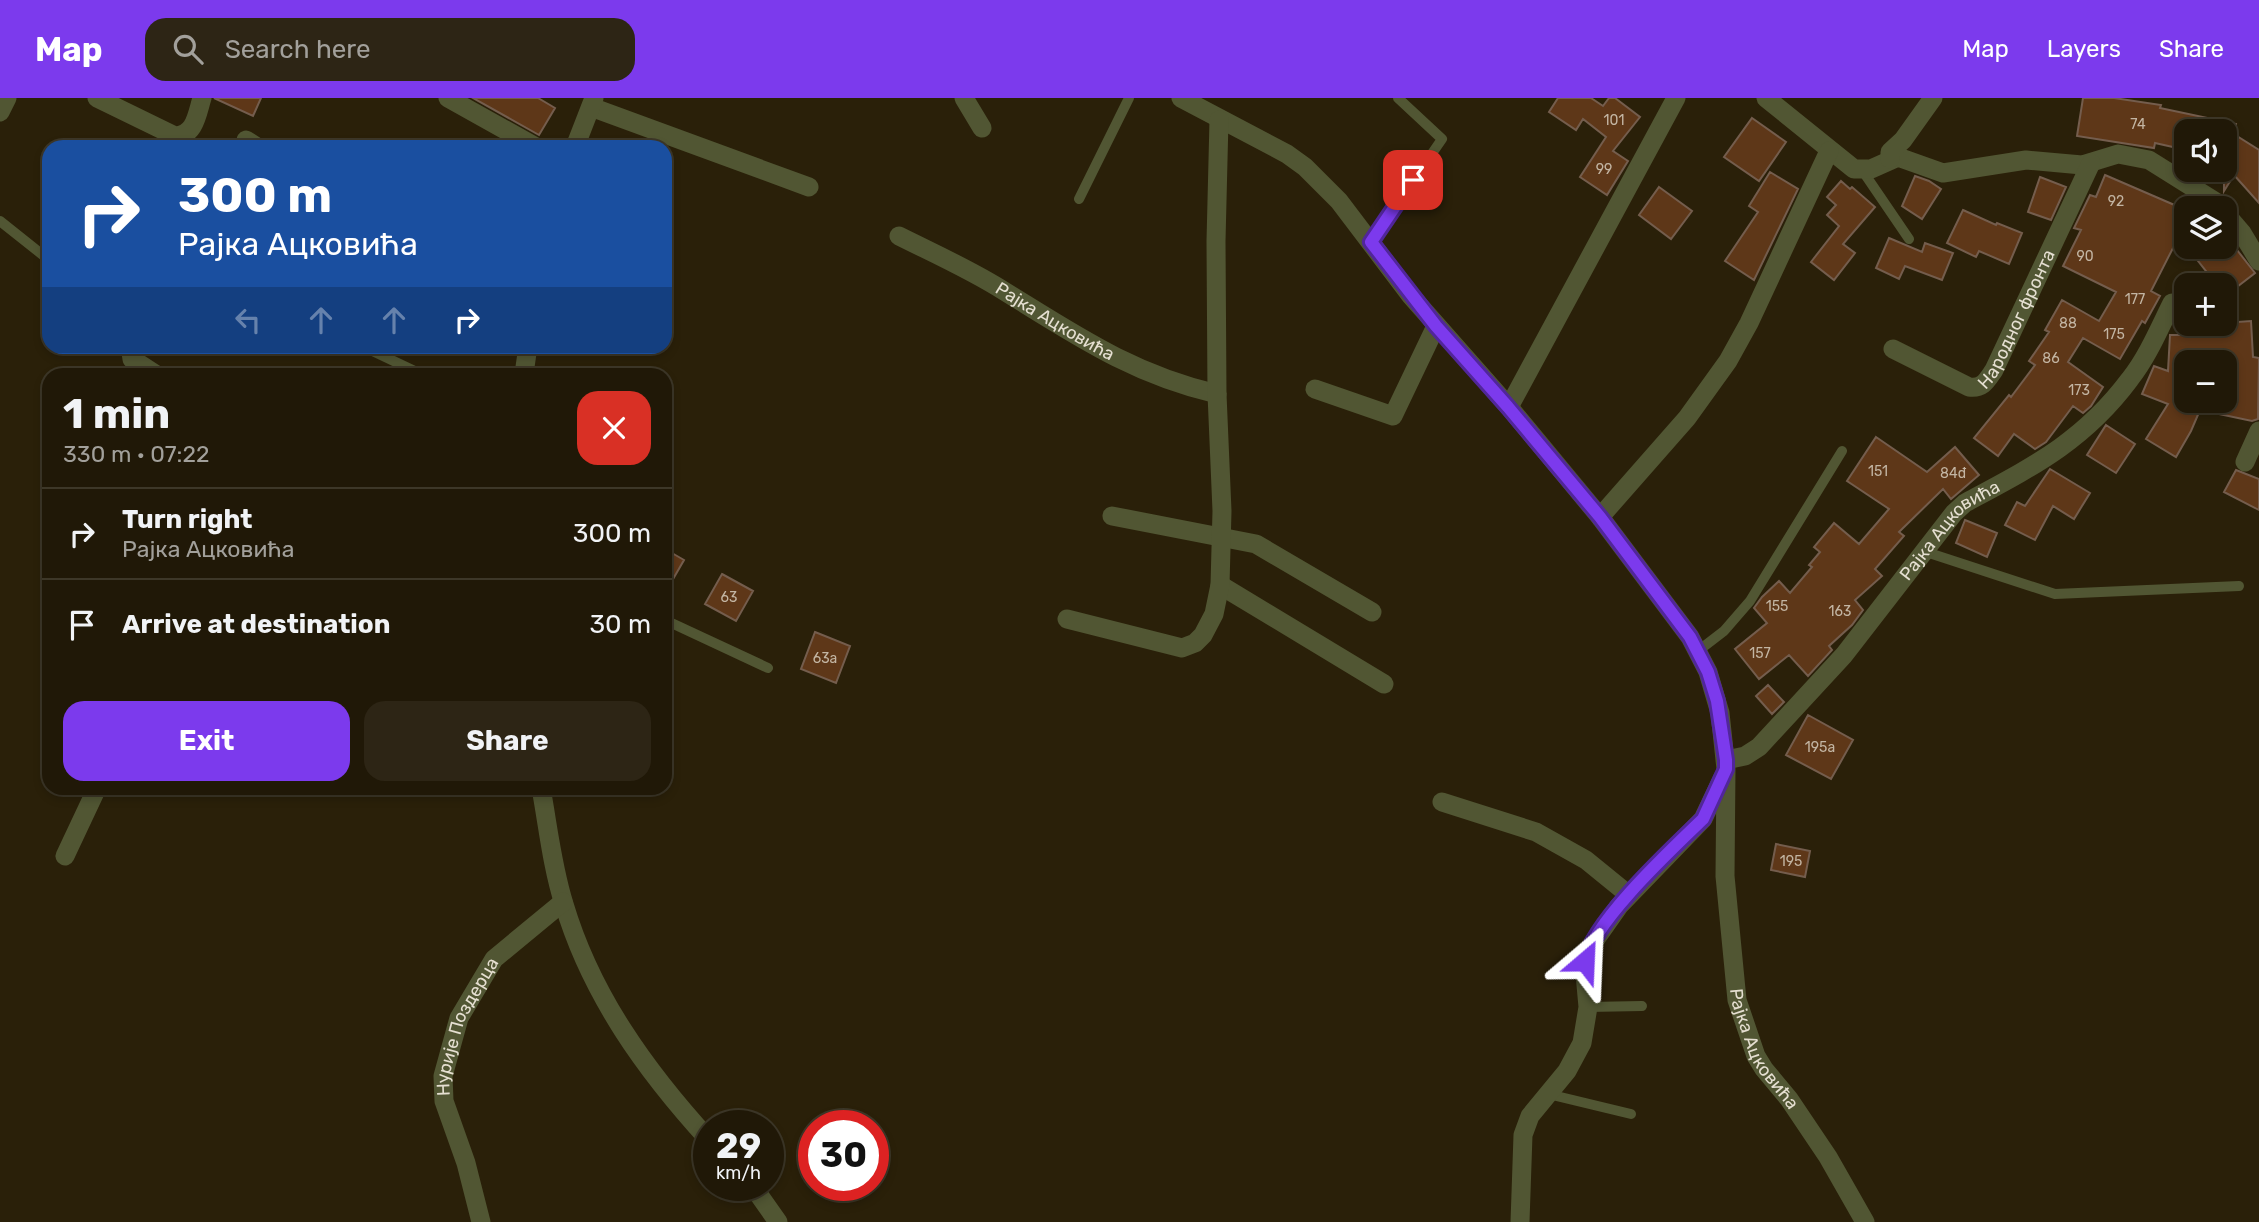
<!DOCTYPE html>
<html lang="en">
<head>
<meta charset="utf-8">
<style>
  :root { --surface:#201807; --page:#2d2515; --text:#f1f3f6; --muted:#a2a09b; --line:#3d3728; --accent:#7c3aed }
  body { margin:0; font-family:Rubik,sans-serif; background:var(--page); color:var(--text); height:100vh; display:flex; flex-direction:column; font-size:26px; white-space:nowrap }
  * { box-sizing:border-box; margin:0 }
  p { font-size:23px; color:var(--muted) }
  .icon { flex:none; width:38px; height:38px; fill:none; stroke:currentColor; stroke-width:2; stroke-linecap:round; stroke-linejoin:round }
  .map { position:relative; flex:1; overflow:hidden }
  .sheet { position:absolute; left:42px; top:270px; width:630px; height:427px; display:flex; flex-direction:column; background:var(--surface); border-radius:21px; box-shadow:0 4px 10px #0003,0 0 0 2px var(--line) }
  .sheet>* { flex:none }
  .banner { position:absolute; left:42px; top:42px; width:630px; height:214px; border-radius:21px; box-shadow:0 4px 10px #0003,0 0 0 2px var(--line); background:#1a4fa0; color:#fff; overflow:hidden }
  .controls { position:absolute; left:2174px; top:21px; display:grid; gap:14px }
  .controls a { display:grid; place-items:center; width:63px; height:63px; border-radius:14px; background:var(--surface); box-shadow:0 4px 10px #0003,0 0 0 2px var(--line); font-size:35px }
  .speed { position:absolute; left:693px; top:1012px; display:flex; gap:14px; font-size:35px; font-weight:700; text-align:center }
  .speed>* { display:grid; place-content:center; width:91px; height:91px; border-radius:50%; background:var(--surface); box-shadow:0 4px 10px #0003,0 0 0 2px var(--line); line-height:1 }
  .speed small { font-size:18px; font-weight:400 }
  .speed .limit { border:10px solid #d22; background:#fff; color:#111 }
  .pin { position:absolute; display:grid; place-items:center; width:60px; height:60px; color:#fff; margin:-30px; border-radius:14px; box-shadow:0 4px 10px #0006 }
  .me { position:absolute; width:77px; margin:-38px; rotate:26deg; stroke-linejoin:round; filter:drop-shadow(0 0 5px #0008) }
  .turn { display:flex; align-items:center; gap:24px; height:147px; padding:0 21px; font-size:32px }
  .turn .icon { width:91px; height:91px; stroke-width:2.5 }
  .turn b { display:block; font-size:49px; line-height:60px }
  .lanes { display:flex; align-items:center; height:66px; padding:0 21px; background:#0003; justify-content:center; gap:35px; direction:ltr }
  .lanes .off { opacity:.35 }
  .round { display:grid; place-items:center; flex:none; width:74px; height:74px; border-radius:21px; background:var(--page) }
  .overview { display:flex; align-items:center; justify-content:space-between; height:119px; padding:0 21px }
  h1 { font-size:42px; font-weight:700; line-height:52px }
  .primary-button { display:flex; gap:14px; margin-top:auto; padding:14px 21px }
  .primary-button a { flex:1; height:80px; border-radius:21px; background:var(--accent); color:#fff; font-size:28px; font-weight:700; line-height:80px; text-align:center }
  .primary-button a+a { background:var(--page); color:var(--text) }
  ul { padding:0; list-style:none }
  li { display:flex; align-items:center; gap:21px; height:91px; padding:0 21px; border-top:2px solid var(--line) }
  li div { flex:1 }
  li b { display:block; font-size:26px }
  li em { font-style:normal }
  header { display:flex; align-items:center; gap:42px; box-sizing:border-box; height:98px; padding:0 35px; background:var(--accent); color:#fff }
  header strong { font-size:33px }
  nav { display:flex; gap:38px; margin-inline-start:auto; font-size:24px }
  .search { width:490px; height:63px; background:var(--page); display:flex; align-items:center; gap:18px; box-sizing:border-box; padding:0 24px; border-radius:21px; color:var(--muted); font-size:26px }
  .map>svg:first-child { display:block }
  .building { fill:#5e3718; stroke:#745d4d; stroke-width:2; fill-rule:evenodd }
  .lines { fill:none; stroke-linecap:round; stroke-linejoin:round }
  .service { stroke:#515633; stroke-width:10 }
  .minor { stroke:#515633; stroke-width:19 }
  .route-casing { stroke:#51269a; stroke-width:18 }
  .route { stroke:#7c3aed; stroke-width:12 }
  .labels { text-anchor:middle; dominant-baseline:central; stroke-width:7; stroke-linejoin:round; paint-order:stroke }
  .number-label { font-size:14px; fill:#c3b5a3 }
  .street-label { font-size:18px; fill:#e5dfd1; stroke:#201602 }
</style>
</head>
<body>
<header>
<strong>Map</strong>
<div class="search"><svg class="icon" aria-label="search" viewBox="0 0 24 24"><circle cx="10" cy="10" r="6"/><path d="M15 15l6 6"/></svg>Search here</div>
<nav><a>Map</a><a>Layers</a><a>Share</a></nav>
</header>
<div class="map">
<svg width="2259" height="1124" viewBox="0 0 2259 1124">
  <rect width="100%" height="100%" fill="#2a2009"/>
  <!-- building -->
  <path class="building" d="M214,0H261L253,18Z
    M473,0H538L555,10L539,37Z
    M1558,0H1591L1603,8L1609,0H1615L1640,19L1613,53L1628,63L1607,97L1580,79L1606,39L1583,21L1576,32L1549,14Z
    M2083,0H2114L2161,7L2160,10L2236,26L2235,33H2229L2259,52V105L2234,77L2224,93V33H2186V52L2155,45L2154,50L2077,38Z
    M1752,20L1786,44L1759,83L1724,59Z
    M1770,74L1798,91L1754,182L1725,163L1758,114L1749,108Z
    M2105,77L2186,112V154L2174,148L2151,193L2160,198L2145,225L2142,223L2120,261L2083,240L2068,264L2103,289L2091,308L2083,315L2073,308L2046,344L2035,351L2014,336L1998,358L1974,340L2009,297L2011,299L2035,267L2029,263L2049,234L2045,232L2062,202L2099,223L2116,194L2063,168L2081,132L2074,130L2090,97L2096,99Z
    M1915,78L1929,83L1941,91L1922,121L1902,108Z
    M2040,79L2066,89L2051,122L2028,114Z
    M1841,83L1850,91L1852,89L1875,109L1843,146L1855,155L1834,182L1811,164L1839,128L1827,117L1836,107L1827,99Z
    M1659,89L1692,113L1671,141L1639,117Z
    M1963,112L1996,127L1997,125L2022,135L2009,166L1979,153L1976,159L1947,145Z
    M1889,140L1922,154L1925,145L1953,155L1942,182L1905,168L1899,181L1876,170Z
    M2230,143L2255,175L2224,199V187H2217L2187,149H2224Z
    M2251,223L2253,259L2259,260L2258,321L2252,323L2200,312L2191,333L2176,359L2146,341L2168,306L2142,296L2154,268L2168,273L2170,237H2211L2210,226ZM2186,264H2224V303H2186Z
    M2106,327L2135,346L2116,375L2087,357Z
    M1876,339L1927,374L1955,349L1979,377L1951,401L1943,391L1899,434L1904,438L1875,471L1882,478L1855,502L1863,512L1852,527L1829,548L1832,552L1808,578L1789,557L1759,581L1735,551L1767,525L1754,510L1762,499L1779,483L1790,495L1812,469L1809,467L1820,454L1814,449L1834,425L1859,446L1889,411L1847,383Z
    M2050,371L2090,395L2074,421L2053,408L2035,442L2005,427L2017,404L2025,408Z
    M2236,372L2259,381V412L2224,394Z
    M1965,422L1997,435L1987,459L1956,445Z
    M665,451L684,462L665,495Z
    M722,476L753,493L736,523L705,506Z
    M815,534L850,548L836,585L801,571Z
    M1768,587L1784,604L1772,616L1756,598Z
    M1808,617L1853,642L1831,681L1786,657Z
    M1776,746L1810,753L1805,779L1771,772Z"/>
  <g class="lines">
    <!-- service -->
    <path class="service" d="M1862,72L1909,141
      M1079,101L1129,0
      M0,123L49,162
      M1371,144L1442,41L1398,0
      M362,248L421,276
      M1923,453L2055,496L2239,488
      M665,522L768,570
      M1698,553L1724,533L1750,503L1842,353
      M1588,909L1642,908
      M1548,996L1631,1016"/>
    <!-- minor -->
    <g class="minor">
      <path d="M97,0L175,38C195,38 197,16 202,0"/>
      <path d="M448,0L536,49"/>
      <path d="M964,0L982,30"/>
      <path id="s1" d="M1181,0L1287,56L1305,69L1339,103L1411,198L1509,309L1600,419L1690,539L1708,574L1720,615L1726,671L1725,778L1737,902L1756,958L1764,971L1789,1001L1828,1059L1865,1124"/>
      <path d="M1766,0L1854,71H1871L1898,59L1943,75L2026,62L2082,67L2118,56L2149,62L2216,104L2221,110"/>
      <path d="M591,9L809,89"/>
      <path d="M0,14L7,0"/>
      <path d="M246,42L257,49"/>
      <path d="M575,49L594,0"/>
      <path d="M1890,61V54L1903,42L1933,0"/>
      <path d="M2224,114L2242,135L2259,163"/>
      <path id="s2" d="M899,138C935,156 971,172 1004,193C1077,238 1132,276 1217,296"/>
      <path d="M130,248L132,261L155,276"/>
      <path id="s3" d="M1893,251L1969,289C1983,291 1987,282 1994,272L2091,65"/>
      <path d="M524,276L528,248"/>
      <path d="M1315,291L1393,318L1436,228"/>
      <path d="M1509,309L1676,0"/>
      <path d="M2245,364L2259,333"/>
      <path d="M1112,418L1256,446L1372,514"/>
      <path d="M1600,419L1687,320L1728,263L1749,225L1829,53"/>
      <path d="M1220,487L1384,586"/>
      <path d="M1067,521L1182,550L1195,545L1203,537L1214,516L1220,487L1222,413L1217,296L1216,143L1219,22"/>
      <path id="s4" d="M1726,662L1745,658L1759,649L1844,557L1954,415L1965,405C2032,369 2083,344 2130,281C2148,258 2159,231 2172,205"/>
      <path d="M541,690C548,728 552,768 564,806C591,897 646,973 709,1042"/>
      <path d="M1442,704L1536,734L1586,762L1629,797"/>
      <path d="M65,758L97,690"/>
      <path d="M752,1087L778,1124"/>
      <path id="s5" d="M481,1124L466,1065L444,1003L443,978L459,920L494,861L563,804"/>
      <path d="M1520,1124L1523,1037L1530,1018L1567,973L1582,945L1588,909L1585,876L1588,852L1619,808L1703,721L1723,679"/>
    </g>
  </g>
  <g class="lines">
    <defs>
      <path id="route" d="M1413,82L1371,144L1436,228L1508,309L1600,419L1690,539L1708,574L1717,603L1726,662V671L1703,721C1671,752 1594,823 1585,863"/>
    </defs>
    <!-- route casing -->
    <use href="#route" class="route-casing"/>
    <!-- route -->
    <use href="#route" class="route"/>
  </g>
  <g class="labels">
    <!-- number labels -->
    <g class="number-label">
      <text x="1614" y="22">101</text>
      <text x="2138" y="26">74</text>
      <text x="1604" y="71">99</text>
      <text x="2116" y="103">92</text>
      <text x="2085" y="158">90</text>
      <text x="2135" y="201">177</text>
      <text x="2068" y="225">88</text>
      <text x="2114" y="236">175</text>
      <text x="2051" y="260">86</text>
      <text x="2079" y="292">173</text>
      <text x="1878" y="373">151</text>
      <text x="1953" y="375">84đ</text>
      <text x="729" y="499">63</text>
      <text x="1777" y="508">155</text>
      <text x="1840" y="513">163</text>
      <text x="1760" y="555">157</text>
      <text x="825" y="560">63a</text>
      <text x="1820" y="649">195a</text>
      <text x="1791" y="763">195</text>
    </g>
    <!-- street labels -->
    <g class="street-label">
      <text stroke="none"><textPath href="#s3" startOffset="173">Народног фронта</textPath></text>
      <text stroke="none"><textPath href="#s2" startOffset="178">Рајка Ацковића</textPath></text>
      <text stroke="none"><textPath href="#s4" startOffset="326">Рајка Ацковића</textPath></text>
      <text stroke="none"><textPath href="#s5" startOffset="206">Нурије Поздерца</textPath></text>
      <text stroke="none"><textPath href="#s1" startOffset="1176">Рајка Ацковића</textPath></text>
    </g>
  </g>
</svg>
<div class="controls">
<a><svg class="icon" aria-label="sound" viewBox="0 0 24 24"><path d="M4 9h4l5-4v14l-5-4H4zM17 9q2 3 0 6"/></svg></a>
<a><svg class="icon" aria-label="layers" viewBox="0 0 24 24"><path d="M12 4l9 5-9 5-9-5zM3 14l9 5 9-5"/></svg></a>
<a>+</a>
<a>−</a>
</div>
<div class="speed"><div>29<small>km/h</small></div><div class="limit">30</div></div>
<div class="pin" style="left:1413px;top:82px;background:#d93025"><svg class="icon" aria-label="arrive" viewBox="0 0 24 24"><path d="M6 21V4h12l-3 4 3 4H6"/></svg></div>
<svg class="me" style="left:1585px;top:863px" viewBox="-20 -20 40 40"><path d="M0-17L14 15 0 8-14 15z" fill="#7c3aed" stroke="#fff" stroke-width="4"/></svg>
<div class="banner">
<div class="turn"><svg class="icon" aria-label="right" viewBox="0 0 24 24"><path d="M7 20v-9h11M14 6l5 5-5 5"/></svg><div><b>300 m</b>Рајка Ацковића</div></div>
<div class="lanes"><svg class="icon off" aria-label="left" viewBox="0 0 24 24"><path d="M17 20v-9H6M10 6l-5 5 5 5"/></svg><svg class="icon off" aria-label="ahead" viewBox="0 0 24 24"><path d="M12 20V5M6 11l6-6 6 6"/></svg><svg class="icon off" aria-label="ahead" viewBox="0 0 24 24"><path d="M12 20V5M6 11l6-6 6 6"/></svg><svg class="icon" aria-label="right" viewBox="0 0 24 24"><path d="M7 20v-9h11M14 6l5 5-5 5"/></svg></div>
</div>
<section class="sheet">
<div class="overview"><div><h1>1 min</h1><p>330 m · 07:22</p></div><a class="round" style="background:#d93025;color:#fff"><svg class="icon" aria-label="close" viewBox="0 0 24 24"><path d="M6 6l12 12M18 6L6 18"/></svg></a></div>
<ul>
<li><svg class="icon" aria-label="right" viewBox="0 0 24 24"><path d="M7 20v-9h11M14 6l5 5-5 5"/></svg><div><b>Turn right</b><p>Рајка Ацковића</p></div><em>300 m</em></li>
<li><svg class="icon" aria-label="arrive" viewBox="0 0 24 24"><path d="M6 21V4h12l-3 4 3 4H6"/></svg><div><b>Arrive at destination</b></div><em>30 m</em></li>
</ul>
<div class="primary-button"><a>Exit</a><a>Share</a></div>
</section>
</div>
</body>
</html>
